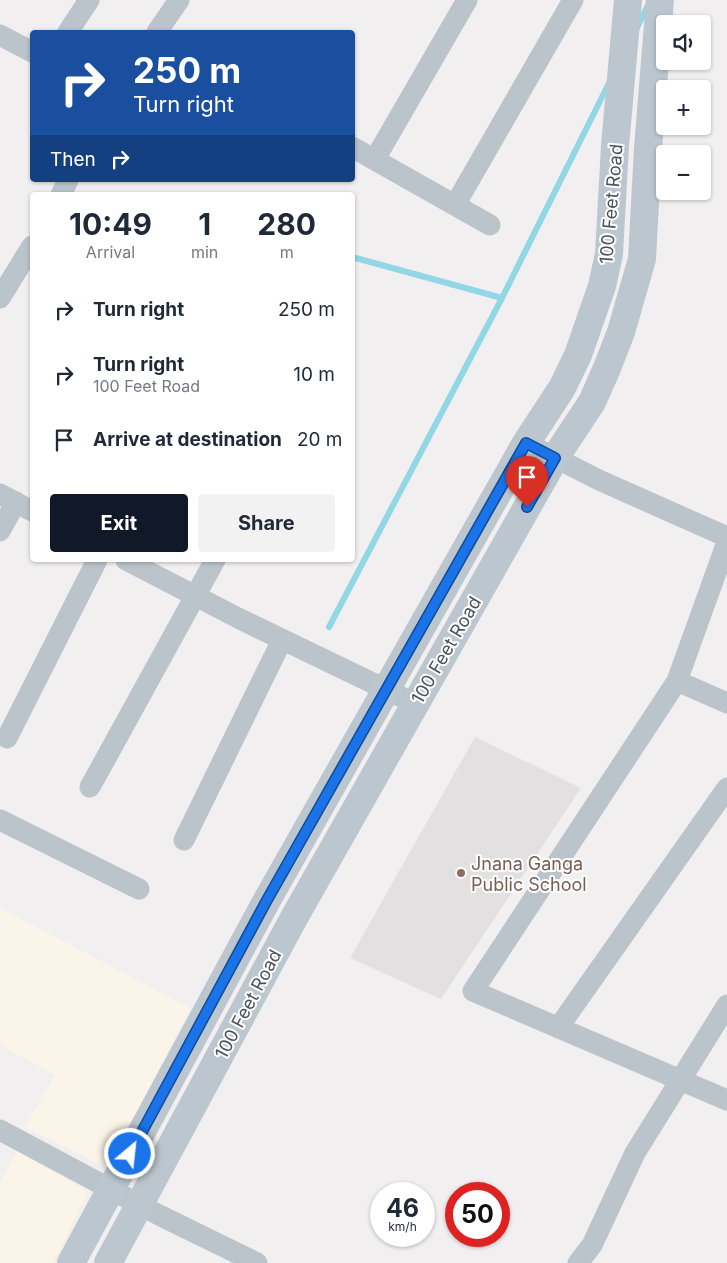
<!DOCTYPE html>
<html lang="en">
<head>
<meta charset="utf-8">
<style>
  :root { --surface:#fff; --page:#f2f2f3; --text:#1f2937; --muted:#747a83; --accent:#111827 }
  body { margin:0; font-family:Inter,sans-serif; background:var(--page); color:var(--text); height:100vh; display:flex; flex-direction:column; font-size:19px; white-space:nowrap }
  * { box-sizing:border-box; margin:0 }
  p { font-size:16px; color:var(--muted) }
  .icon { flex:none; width:28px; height:28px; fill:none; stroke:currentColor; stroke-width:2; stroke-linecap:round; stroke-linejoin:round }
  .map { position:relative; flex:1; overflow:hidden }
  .details { position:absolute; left:30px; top:192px; width:325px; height:370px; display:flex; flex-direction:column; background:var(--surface); border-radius:5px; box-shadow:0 1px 4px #0004 }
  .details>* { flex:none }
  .guide { position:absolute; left:30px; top:30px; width:325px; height:152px; border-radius:5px; box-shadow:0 1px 4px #0004; background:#1a4fa0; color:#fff; overflow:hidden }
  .buttons { position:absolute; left:656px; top:15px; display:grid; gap:10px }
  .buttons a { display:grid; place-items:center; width:55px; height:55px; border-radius:5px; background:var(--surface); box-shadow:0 1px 4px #0004; font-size:25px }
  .speed { position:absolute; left:370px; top:1182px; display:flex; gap:10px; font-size:25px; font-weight:700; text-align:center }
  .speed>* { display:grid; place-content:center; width:65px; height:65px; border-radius:50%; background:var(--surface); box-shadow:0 1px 4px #0004; line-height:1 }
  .speed small { font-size:12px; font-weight:400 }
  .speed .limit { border:8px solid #d22; background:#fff; color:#111 }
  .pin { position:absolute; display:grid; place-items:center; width:42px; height:42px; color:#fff; margin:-51px -21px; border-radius:50% 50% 50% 0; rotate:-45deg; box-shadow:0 0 5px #0007 }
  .pin .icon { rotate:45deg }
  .me { position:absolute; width:55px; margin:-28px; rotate:28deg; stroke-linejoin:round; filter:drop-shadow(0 0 4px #0008) }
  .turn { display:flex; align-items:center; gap:18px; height:105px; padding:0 20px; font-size:22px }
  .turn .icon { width:65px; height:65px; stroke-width:2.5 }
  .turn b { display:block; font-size:35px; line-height:42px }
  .then { display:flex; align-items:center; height:48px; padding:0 20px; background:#0003; gap:10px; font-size:19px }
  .eta { display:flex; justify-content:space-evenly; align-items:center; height:85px; text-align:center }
  .eta b { font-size:30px; font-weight:700; line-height:35px }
  .action { display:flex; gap:10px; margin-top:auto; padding:10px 20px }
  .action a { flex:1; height:58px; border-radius:5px; background:var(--accent); color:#fff; font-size:20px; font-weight:700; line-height:58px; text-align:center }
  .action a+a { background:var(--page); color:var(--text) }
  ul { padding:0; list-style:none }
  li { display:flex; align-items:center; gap:15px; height:65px; padding:0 20px }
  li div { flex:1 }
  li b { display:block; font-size:19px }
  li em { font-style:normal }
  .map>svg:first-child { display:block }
  .commercial { fill:#fbf5e9 }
  .education { fill:#e2e0e0 }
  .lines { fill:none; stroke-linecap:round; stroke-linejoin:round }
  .stream { stroke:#91d7e5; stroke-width:6 }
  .street { stroke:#bbc4cb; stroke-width:21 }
  .secondary { stroke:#bcc6cf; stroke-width:28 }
  .route-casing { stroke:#114b97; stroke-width:12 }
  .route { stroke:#1a73e8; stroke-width:9 }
  .education-dot { fill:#8d6e63; stroke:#fff; stroke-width:2 }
  .labels { text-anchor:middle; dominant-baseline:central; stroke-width:4; stroke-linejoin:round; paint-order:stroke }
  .street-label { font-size:18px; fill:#48535b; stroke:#fff }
  .education-label { font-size:18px; fill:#785e54; stroke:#fff; text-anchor:start }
</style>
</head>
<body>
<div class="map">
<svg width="727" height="1263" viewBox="0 0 727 1263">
  <rect width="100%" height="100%" fill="#f1efef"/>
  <!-- commercial -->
  <path class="commercial" d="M0,908L190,1008L108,1168L25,1127L55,1075L0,1045Z
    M17,1151L88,1192L53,1263H0V1183Z"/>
  <!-- education -->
  <path class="education" d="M475,737L581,788L441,999L350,958Z"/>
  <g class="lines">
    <!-- stream -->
    <path class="stream" d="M636,30L648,5
      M352,257L502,298
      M329,627L502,298L609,83"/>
    <!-- street -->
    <path class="street" d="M68,32L89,0
      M157,32L179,0
      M0,35L32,52
      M352,147L490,225
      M375,159L467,0
      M61,195L68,180
      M455,205L573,0
      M0,298L32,246
      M526,443L599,480L727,537
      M0,494L32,511
      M0,531L16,502
      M727,542L677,681L473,991L727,1100
      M126,560L240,619L416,704
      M677,681L727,703
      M7,738L97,560
      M90,787L215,560
      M0,820L139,889
      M184,840L282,640
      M558,1028L727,788
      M0,1130L159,1215L257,1263
      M578,1263L592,1245L635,1153L727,1005"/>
    <!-- secondary -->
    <path class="secondary" d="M71,1263L267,900L526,443L562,388L578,355L602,286L609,254L615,146L628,0
      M108,1263L295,916L555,458L592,402L607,368L621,332L642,259L648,148L660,0"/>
  </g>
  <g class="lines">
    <defs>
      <path id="route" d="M130,1154L267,900L526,443L555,458L527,507"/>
    </defs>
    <!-- route casing -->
    <use href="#route" class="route-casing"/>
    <!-- route -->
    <use href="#route" class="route"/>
  </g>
  <!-- markers -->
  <circle class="education-dot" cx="461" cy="873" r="5"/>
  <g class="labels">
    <!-- street labels -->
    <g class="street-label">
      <text transform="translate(611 204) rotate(-85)">100 Feet Road</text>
      <text transform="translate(446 650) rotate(-60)">100 Feet Road</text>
      <text transform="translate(248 1004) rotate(-62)">100 Feet Road</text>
    </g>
    <!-- education labels -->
    <g class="education-label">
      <text x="471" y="863">Jnana Ganga<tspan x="471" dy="21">Public School</tspan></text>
    </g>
  </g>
</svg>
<div class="buttons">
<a><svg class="icon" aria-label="sound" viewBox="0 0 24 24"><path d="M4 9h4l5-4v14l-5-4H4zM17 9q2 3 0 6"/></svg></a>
<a>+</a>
<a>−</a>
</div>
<div class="speed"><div>46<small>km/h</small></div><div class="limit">50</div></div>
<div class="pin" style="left:527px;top:507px;background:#d93025"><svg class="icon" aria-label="arrive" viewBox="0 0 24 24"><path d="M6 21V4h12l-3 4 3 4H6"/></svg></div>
<svg class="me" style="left:130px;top:1154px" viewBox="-20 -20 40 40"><circle r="17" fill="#1a73e8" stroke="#fff" stroke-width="3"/><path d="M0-11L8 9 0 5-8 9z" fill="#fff"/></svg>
<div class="guide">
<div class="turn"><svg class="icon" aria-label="right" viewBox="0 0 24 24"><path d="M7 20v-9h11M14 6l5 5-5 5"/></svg><div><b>250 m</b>Turn right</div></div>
<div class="then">Then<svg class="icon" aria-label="right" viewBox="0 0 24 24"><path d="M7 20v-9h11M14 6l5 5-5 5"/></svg></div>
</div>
<section class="details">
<div class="eta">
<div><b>10:49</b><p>Arrival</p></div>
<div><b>1</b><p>min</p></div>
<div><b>280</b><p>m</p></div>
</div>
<ul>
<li><svg class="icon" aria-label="right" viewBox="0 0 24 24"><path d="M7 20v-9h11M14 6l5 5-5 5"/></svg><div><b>Turn right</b></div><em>250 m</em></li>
<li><svg class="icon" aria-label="right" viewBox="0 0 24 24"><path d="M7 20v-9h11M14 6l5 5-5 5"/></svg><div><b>Turn right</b><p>100 Feet Road</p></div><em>10 m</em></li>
<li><svg class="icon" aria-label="arrive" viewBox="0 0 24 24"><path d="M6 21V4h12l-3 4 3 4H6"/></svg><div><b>Arrive at destination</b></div><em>20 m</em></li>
</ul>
<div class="action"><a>Exit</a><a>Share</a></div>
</section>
</div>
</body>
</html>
